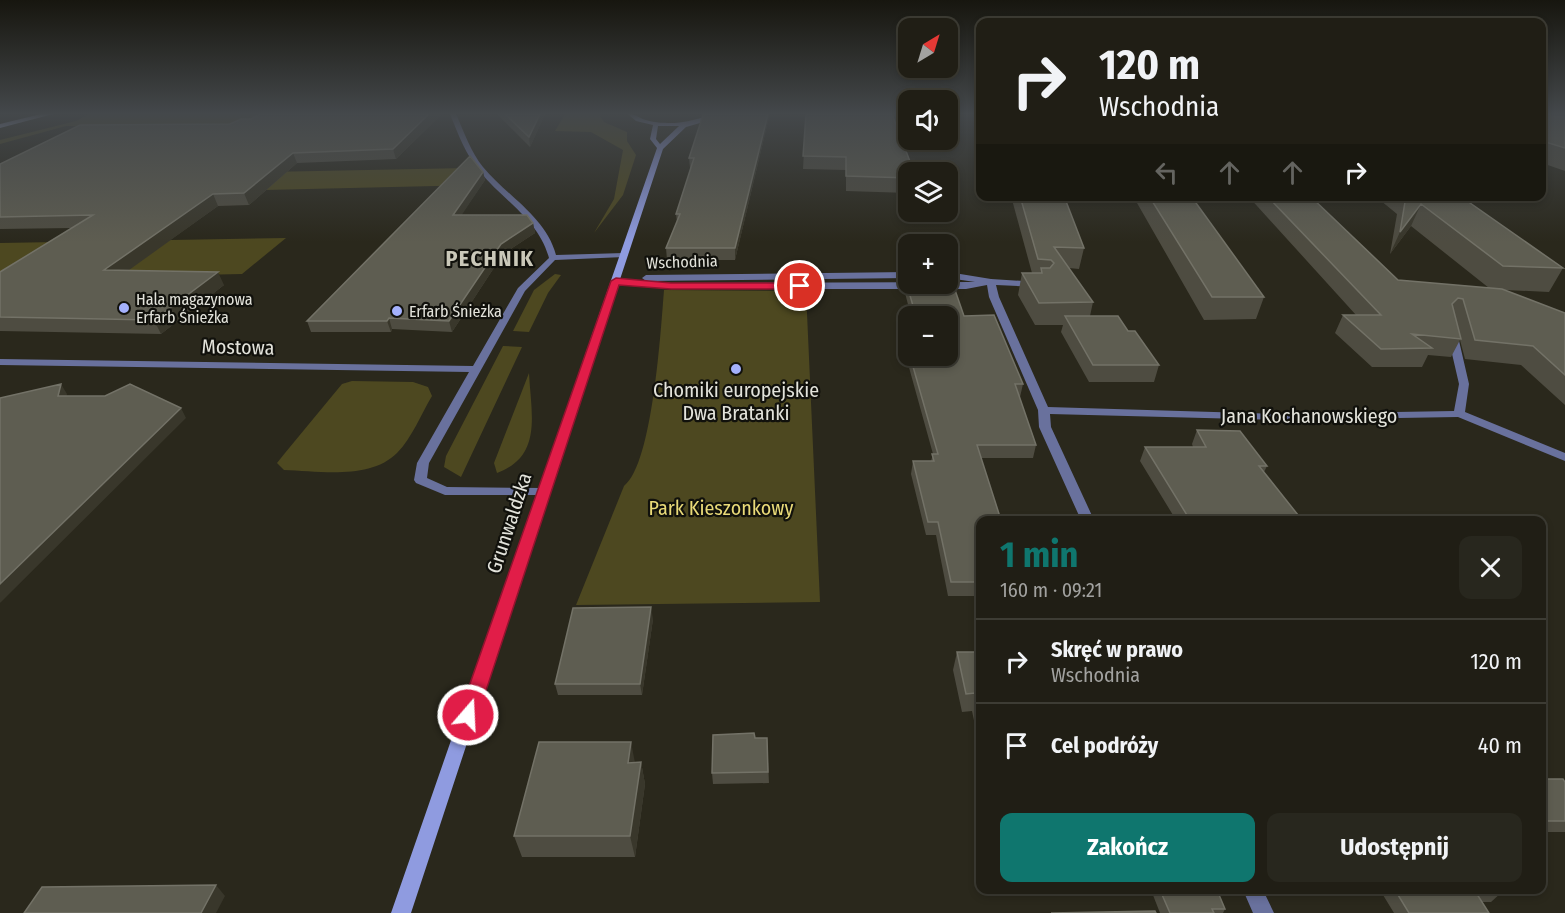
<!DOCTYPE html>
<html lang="pl">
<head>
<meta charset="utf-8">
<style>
  :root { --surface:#201e15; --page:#28271e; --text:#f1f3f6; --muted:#a2a2a0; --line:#3d3c34; --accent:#0f766e }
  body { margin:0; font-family:"Fira Sans Condensed",sans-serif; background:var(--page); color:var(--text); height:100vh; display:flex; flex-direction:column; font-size:22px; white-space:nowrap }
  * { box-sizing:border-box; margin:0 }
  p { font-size:20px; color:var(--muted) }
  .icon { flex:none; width:33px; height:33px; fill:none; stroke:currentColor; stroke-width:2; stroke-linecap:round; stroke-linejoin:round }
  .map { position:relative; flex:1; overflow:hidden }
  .drawer { position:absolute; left:976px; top:516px; width:570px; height:378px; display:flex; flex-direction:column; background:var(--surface); border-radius:12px; box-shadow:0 3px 9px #0003,0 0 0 2px var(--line) }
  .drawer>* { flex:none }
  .guide { position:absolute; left:976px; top:18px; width:570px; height:183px; border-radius:12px; box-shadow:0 3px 9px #0003,0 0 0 2px var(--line); background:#201e15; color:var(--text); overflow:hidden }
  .needle { width:39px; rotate:38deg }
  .fabs { position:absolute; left:898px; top:18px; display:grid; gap:12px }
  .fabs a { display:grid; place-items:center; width:60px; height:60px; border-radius:12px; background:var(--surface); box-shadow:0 3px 9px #0003,0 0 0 2px var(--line); font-size:30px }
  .pin { position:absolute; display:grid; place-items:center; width:51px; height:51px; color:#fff; margin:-26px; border:3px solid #fff; border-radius:50%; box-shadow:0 2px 6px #0007 }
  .me { position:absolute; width:66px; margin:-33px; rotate:19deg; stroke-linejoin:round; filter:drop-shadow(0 0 4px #0008) }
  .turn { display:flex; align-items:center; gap:21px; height:126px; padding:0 24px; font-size:27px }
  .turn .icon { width:78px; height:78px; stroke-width:2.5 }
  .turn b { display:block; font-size:42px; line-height:51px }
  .lanes { display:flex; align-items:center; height:57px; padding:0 24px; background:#0003; justify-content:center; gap:30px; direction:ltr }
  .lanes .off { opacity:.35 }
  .round { display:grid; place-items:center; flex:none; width:63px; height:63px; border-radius:12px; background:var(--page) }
  .headline { display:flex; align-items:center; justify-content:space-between; height:102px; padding:0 24px }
  h1 { font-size:36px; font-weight:700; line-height:45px; color:var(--accent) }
  .primary-button { display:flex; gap:12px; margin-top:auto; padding:12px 24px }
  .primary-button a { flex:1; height:69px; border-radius:12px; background:var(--accent); color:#fff; font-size:24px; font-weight:700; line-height:69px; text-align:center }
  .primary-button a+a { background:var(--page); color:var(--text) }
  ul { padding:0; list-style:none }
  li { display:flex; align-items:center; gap:18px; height:84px; padding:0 24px; border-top:2px solid var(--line) }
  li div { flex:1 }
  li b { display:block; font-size:22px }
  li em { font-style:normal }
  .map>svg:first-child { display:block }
  .green { fill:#4d4820 }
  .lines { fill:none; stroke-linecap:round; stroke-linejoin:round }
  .street { fill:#69719d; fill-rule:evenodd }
  .secondary { fill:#8f9be0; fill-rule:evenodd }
  .primary { fill:#b4bef4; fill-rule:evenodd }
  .wall { fill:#4e4c41 }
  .shaded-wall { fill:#39372b }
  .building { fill:#5e5d51; stroke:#737267; stroke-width:1.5 }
  .route { fill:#e11d48; stroke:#92132f; stroke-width:1.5 }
  .poi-dot { fill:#a4b1fc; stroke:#11110c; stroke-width:2 }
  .labels { text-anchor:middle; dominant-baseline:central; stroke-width:4.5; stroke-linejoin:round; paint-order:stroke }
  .far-street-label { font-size:16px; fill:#e3e3db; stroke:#11110c }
  .far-poi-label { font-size:16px; fill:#e3e3db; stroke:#11110c; text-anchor:start }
  .street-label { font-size:20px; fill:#e3e3db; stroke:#11110c }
  .poi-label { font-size:20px; fill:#e3e3db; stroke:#11110c }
  .park-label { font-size:20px; fill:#e9da78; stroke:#11110c }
  .far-district-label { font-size:22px; font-weight:bold; letter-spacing:1.5px; fill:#cac8b9; stroke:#11110c }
</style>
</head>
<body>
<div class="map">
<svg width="1565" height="913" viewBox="0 0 1565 913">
  <rect width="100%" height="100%" fill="#2a281c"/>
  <!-- green -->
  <path class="green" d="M89,114H291L263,127L66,126L0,144V140L76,121Z
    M565,114H599L604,122L627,132V141L636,155L623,195L594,233L614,199L623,150L591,132L555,131Z
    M467,168L478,185L138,193L168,174Z
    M286,238L242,274L57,278L0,282V243Z
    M555,274L561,275L548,293L529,332L513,331L534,290Z
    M664,290L806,291L820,602L576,605L624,486C653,464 661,327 664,290Z
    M503,346L522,347L461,477L444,467L446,456Z
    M529,373C531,414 543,456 497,473L494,463Z
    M352,381L413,382L428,387L432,396C421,414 412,438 397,453C370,480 320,471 284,470L277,463L285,453L342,384Z"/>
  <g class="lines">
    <!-- street -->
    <path class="street" d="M450,114H456C464,132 471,152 483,167C507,196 546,217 556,255L624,253L628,255L624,257L555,260L525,291L429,463L427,478L447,487L543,488L549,492L547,495H445L416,483L414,480L417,463L469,372L0,365V359L473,366L518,288L549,258C539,220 503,200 480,172C466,155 458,134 450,114Z
      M909,272V278L646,281L642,278L646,275Z
      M948,272L991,279L1039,282L1040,284L1036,287L996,285L999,297L1048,407L1279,414L1454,411L1459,384L1447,332L1452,329L1457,332L1469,384L1465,412L1565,453V461L1458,417L1279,420L1050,414L1051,427L1094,520H1081L1039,427L1038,410L989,297L987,285L966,289H671L616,284L612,281L616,278L671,283L975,282L948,278Z
      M1243,890H1263L1274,913H1253Z"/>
    <!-- secondary -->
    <path class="secondary" d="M628,114C636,114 639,118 646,120C655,123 666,123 675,123C692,122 709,114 723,114L714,119L686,127L663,149L411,913H391L657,148L650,139L653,125L636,121ZM658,126H679L660,144L656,139Z"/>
    <!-- primary -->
    <path class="primary" d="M41,114H53L0,128V124Z"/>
  </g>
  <!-- wall -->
  <path class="wall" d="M260,114H442L396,159L297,163L249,205L218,206L128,270L224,285L161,334L0,331V272L72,228L0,229V164L230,124L251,119Z
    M497,114H545L530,147Z
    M806,114L909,172V193L846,191V170L803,169Z
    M1542,114H1565V171L1542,163Z
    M769,117L735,260H667L666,248L677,222L676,214L691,168H690L689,158Z
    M483,172L485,180L461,215L533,223L535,233L503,254L452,332L392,329L391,332H311L307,321Z
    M1011,196H1064L1084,248L1079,269L1069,268L1093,302L1090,316L1128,331L1159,365L1154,382H1089L1061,332L1063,325H1035L1018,295L1022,273H1032Z
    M1133,196H1191L1264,297L1256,319L1204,320Z
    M1248,196H1324L1322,203H1317L1398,280L1489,288L1411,226L1390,254L1397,214L1375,196H1460L1563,268L1549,292L1505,290L1565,313V405L1521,365L1465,359L1460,340L1451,357L1428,355L1422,367H1372L1335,333L1343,315H1356Z
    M906,282L942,290L1023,384L1020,397H1019L1036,445L1033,458H981V596H948L936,535H926L911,474L913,461H931L933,454L900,335L901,323H909V356H948V316H911L905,293Z
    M1197,430L1267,466L1264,472L1302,520H1176L1140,461L1145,447H1193L1192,444Z
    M653,619L642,695H558L555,684Z
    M957,652H981V735H977L972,711L962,712L953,670Z
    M755,738H767L769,783L713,784L712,773Z
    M635,762H641L645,784L635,857H522L514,836Z
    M1542,779L1565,782V832H1542Z
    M1151,890H1217L1225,909L1223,913H1160Z
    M1380,890H1501L1502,892L1491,902H1482L1489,913H1394Z"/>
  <!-- shaded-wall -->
  <path class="shaded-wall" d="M429,114H442L396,159L393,149Z
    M540,114H545L530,147L529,137Z
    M768,114H769V117L735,260V248Z
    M293,153L297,163L249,205L244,193Z
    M483,172L485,180L455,225L453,215Z
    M213,194L218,206L111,283L104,270Z
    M1421,204L1411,226L1390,254L1400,232Z
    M533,223L535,233L503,254L452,332L449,321L501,244Z
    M218,272L224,285L161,334L154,320Z
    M389,318L392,329L391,332L387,321Z
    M61,384L67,394L64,406L58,396Z
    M181,408L186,418L0,603V584Z
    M651,607L653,619L642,695L640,684Z
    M631,742L635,763H628Z
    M641,762L645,784L635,857L630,836Z
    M216,885L225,896L216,913H201Z"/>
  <!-- building -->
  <path class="building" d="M260,114H429L393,149L293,153L244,193L213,194L104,270L218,272L154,320L0,317V272L93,215L0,217V164L80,125L230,124L241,119H251Z
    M505,114H540L529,137Z
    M709,114H768L735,248H666L680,214H676L694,158H689L703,115Z
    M806,114H892L914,172H909V178L846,176V157L803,156Z
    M1542,114H1550L1551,116L1565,117V148L1542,141Z
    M470,156L483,172L453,215H527L533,223L501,244L449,321L389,318L387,321H307Z
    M1020,196H1064L1084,248L1054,247L1093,302L1039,303L1022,273H1042L1041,268H1050L1054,263L1051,260L1038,259Z
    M1149,196H1191L1264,297H1212Z
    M1267,196H1310L1398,280L1502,289L1565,313V375L1533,346L1475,340L1463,299L1458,298L1452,304L1461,339L1412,334L1432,348L1381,349L1343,315H1381Z
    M1406,196H1460L1563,268L1503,266L1421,204L1400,232Z
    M906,282H909V284H939L942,290H955L964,316L994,315L1023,384H1015L1036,445H977L1001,520H981V582H951L938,522H928L913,461H934L932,454H938L910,356H948V316H916Z
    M1065,316H1118L1128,331H1135L1159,365H1093Z
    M901,323H909V352Z
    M61,384L58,396H105L130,384L181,408L0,584V398Z
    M1197,430L1240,431L1267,466H1259L1302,520H1190L1145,447H1206Z
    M651,607L640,684H555L573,608Z
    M957,652H981V717L975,693L966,694Z
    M754,733L755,738H767L768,772L712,773L713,735Z
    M539,742H631L628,763L641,762L630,836H514Z
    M1542,779H1563L1565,782V821H1542Z
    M216,885L201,913H24L42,887Z
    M1160,890H1217L1225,909H1212L1214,913H1170Z
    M1395,890H1501L1502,892L1475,891L1489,913H1409Z
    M1155,911L1156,913H1051Z"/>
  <!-- sky -->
  <linearGradient id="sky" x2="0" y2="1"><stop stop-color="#17160f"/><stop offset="0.47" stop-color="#44484b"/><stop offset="1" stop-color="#44484b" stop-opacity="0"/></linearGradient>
  <rect width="1565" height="242" fill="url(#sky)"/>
  <!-- route -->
  <path class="route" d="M616,278L671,283H800L805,286L800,289H671L619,285L478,715L475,721L468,723L462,721L459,715L611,281Z"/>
  <!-- markers -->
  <g class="poi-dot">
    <circle cx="124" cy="308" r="6"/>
    <circle cx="397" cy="311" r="6"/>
    <circle cx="736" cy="369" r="6"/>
  </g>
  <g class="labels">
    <!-- far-street labels -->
    <g class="far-street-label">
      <text transform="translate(682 262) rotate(-2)">Wschodnia</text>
    </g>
    <!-- far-poi labels -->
    <g class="far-poi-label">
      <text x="136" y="299">Hala magazynowa<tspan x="136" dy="18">Erfarb Śnieżka</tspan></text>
      <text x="409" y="311">Erfarb Śnieżka</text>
    </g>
    <!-- street labels -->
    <g class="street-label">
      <text transform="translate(238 347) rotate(1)">Mostowa</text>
      <text x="1309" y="416">Jana Kochanowskiego</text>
      <text transform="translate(509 523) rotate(-72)">Grunwaldzka</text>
    </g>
    <!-- poi labels -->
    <g class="poi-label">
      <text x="736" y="390">Chomiki europejskie<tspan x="736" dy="23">Dwa Bratanki</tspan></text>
    </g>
    <!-- park labels -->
    <g class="park-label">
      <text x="721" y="508">Park Kieszonkowy</text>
    </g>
    <!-- far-district labels -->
    <g class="far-district-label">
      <text x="490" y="258">PECHNIK</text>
    </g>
  </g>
</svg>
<div class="fabs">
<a><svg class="needle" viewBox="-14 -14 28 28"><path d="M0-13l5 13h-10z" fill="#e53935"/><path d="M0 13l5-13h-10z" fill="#a2a2a0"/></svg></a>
<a><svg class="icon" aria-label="sound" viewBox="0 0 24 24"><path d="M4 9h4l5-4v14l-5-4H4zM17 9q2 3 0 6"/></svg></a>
<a><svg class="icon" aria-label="layers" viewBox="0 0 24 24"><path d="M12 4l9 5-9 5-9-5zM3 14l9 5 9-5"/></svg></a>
<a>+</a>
<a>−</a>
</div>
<div class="pin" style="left:800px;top:286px;background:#d93025"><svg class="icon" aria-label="arrive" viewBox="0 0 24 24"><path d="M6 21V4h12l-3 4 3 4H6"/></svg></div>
<svg class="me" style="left:468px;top:715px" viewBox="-20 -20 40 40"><circle r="17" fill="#e11d48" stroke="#fff" stroke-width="3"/><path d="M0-11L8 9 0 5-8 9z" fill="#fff"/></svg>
<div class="guide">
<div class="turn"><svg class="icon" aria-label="right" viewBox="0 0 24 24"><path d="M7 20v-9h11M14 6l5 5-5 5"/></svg><div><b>120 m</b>Wschodnia</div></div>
<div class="lanes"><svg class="icon off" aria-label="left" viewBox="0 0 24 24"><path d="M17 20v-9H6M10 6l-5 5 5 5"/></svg><svg class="icon off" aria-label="ahead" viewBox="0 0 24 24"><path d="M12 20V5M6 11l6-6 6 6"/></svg><svg class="icon off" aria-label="ahead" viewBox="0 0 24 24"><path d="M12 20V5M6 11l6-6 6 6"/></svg><svg class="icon" aria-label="right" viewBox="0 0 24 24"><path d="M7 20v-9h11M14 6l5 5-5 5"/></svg></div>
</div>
<section class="drawer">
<div class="headline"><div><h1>1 min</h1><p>160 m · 09:21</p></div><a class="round"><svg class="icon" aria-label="close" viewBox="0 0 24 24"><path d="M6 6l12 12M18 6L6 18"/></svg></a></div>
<ul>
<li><svg class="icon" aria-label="right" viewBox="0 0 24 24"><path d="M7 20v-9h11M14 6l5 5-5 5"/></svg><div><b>Skręć w prawo</b><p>Wschodnia</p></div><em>120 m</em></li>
<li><svg class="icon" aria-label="arrive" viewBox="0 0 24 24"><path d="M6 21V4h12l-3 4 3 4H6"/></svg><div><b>Cel podróży</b></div><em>40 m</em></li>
</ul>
<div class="primary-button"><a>Zakończ</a><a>Udostępnij</a></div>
</section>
</div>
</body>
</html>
